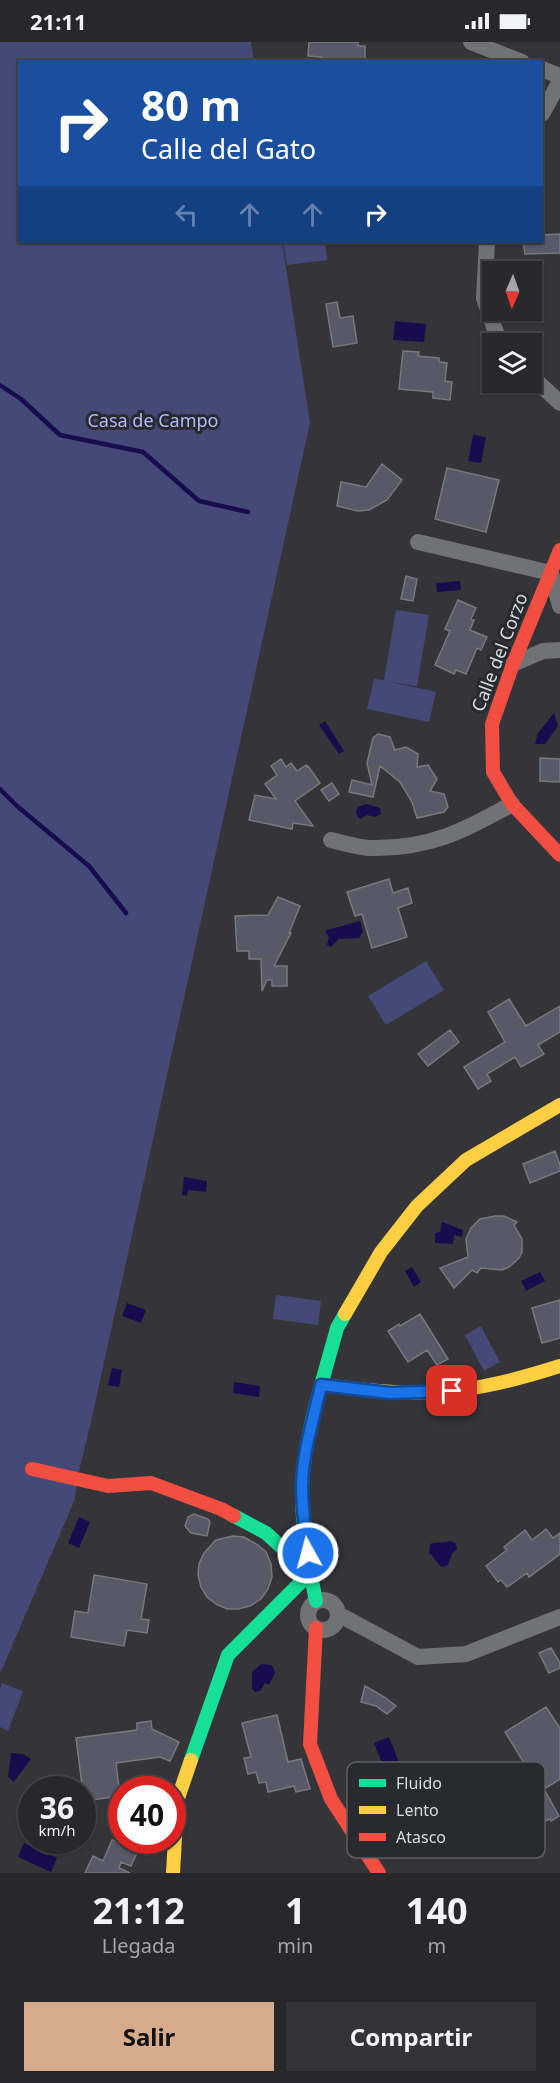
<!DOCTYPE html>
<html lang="es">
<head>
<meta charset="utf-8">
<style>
  :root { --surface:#28282b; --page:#343437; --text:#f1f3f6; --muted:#a5a6a9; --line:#444447; --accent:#d6ab8b }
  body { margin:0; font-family:"Noto Sans",sans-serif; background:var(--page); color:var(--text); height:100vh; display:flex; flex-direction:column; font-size:22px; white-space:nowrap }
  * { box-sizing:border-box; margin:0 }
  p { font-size:20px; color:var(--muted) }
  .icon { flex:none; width:33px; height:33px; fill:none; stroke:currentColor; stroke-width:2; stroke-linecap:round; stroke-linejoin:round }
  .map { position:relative; height:1831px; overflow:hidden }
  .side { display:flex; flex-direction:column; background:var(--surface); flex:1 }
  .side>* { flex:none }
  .top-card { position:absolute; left:18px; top:18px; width:525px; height:183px; border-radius:0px; box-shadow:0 2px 4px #0004,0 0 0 2px var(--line); background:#1a4fa0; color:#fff; overflow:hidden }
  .needle { width:39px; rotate:182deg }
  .tools { position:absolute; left:482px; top:219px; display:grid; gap:12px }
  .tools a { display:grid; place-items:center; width:60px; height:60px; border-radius:0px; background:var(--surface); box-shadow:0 2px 4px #0004,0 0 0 2px var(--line); font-size:30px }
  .speed { position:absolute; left:18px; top:1734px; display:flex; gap:12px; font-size:30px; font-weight:700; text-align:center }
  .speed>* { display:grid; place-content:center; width:78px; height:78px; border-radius:50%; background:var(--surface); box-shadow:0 2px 4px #0004,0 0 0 2px var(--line); line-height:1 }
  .speed small { font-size:15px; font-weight:400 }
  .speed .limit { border:9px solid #d22; background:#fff; color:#111 }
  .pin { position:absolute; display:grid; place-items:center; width:51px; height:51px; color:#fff; margin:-26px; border-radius:12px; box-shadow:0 3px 9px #0006 }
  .me { position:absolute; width:66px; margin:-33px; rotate:353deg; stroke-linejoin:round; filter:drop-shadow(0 0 4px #0008) }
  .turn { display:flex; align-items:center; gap:21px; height:126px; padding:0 24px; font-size:27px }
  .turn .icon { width:78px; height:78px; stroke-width:2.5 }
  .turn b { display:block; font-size:42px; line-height:51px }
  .lanes { display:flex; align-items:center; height:57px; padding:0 24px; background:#0003; justify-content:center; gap:30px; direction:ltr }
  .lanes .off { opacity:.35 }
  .eta { display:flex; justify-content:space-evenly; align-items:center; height:102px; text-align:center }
  .eta b { font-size:36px; font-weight:700; line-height:42px }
  .action { display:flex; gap:12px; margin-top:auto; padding:12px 24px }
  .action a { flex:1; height:69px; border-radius:0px; background:var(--accent); color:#111; font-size:24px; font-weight:700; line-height:69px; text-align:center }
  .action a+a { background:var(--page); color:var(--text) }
  .status { display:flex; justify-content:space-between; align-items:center; height:42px; padding:0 30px; background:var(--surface); direction:ltr }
  .status svg { height:16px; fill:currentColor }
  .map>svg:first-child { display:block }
  .green { fill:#454978 }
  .water { fill:#180c4f }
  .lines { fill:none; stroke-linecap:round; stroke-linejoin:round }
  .stream { stroke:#180c4f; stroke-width:4.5 }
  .building { fill:#575868; stroke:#78787c; stroke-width:1.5 }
  .street { stroke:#717274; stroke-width:16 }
  .fast { stroke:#16e098; stroke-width:14 }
  .slow { stroke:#ffcf43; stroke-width:14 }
  .jam { stroke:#f24e42; stroke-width:14 }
  .route-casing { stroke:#114b97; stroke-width:15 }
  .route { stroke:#1a73e8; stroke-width:10 }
  .labels { text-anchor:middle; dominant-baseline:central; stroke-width:6; stroke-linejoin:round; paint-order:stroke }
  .park-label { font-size:18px; fill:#b2baf9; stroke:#292a30 }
  .street-label { font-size:18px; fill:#d9dade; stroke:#292a30 }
  .key { fill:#292a30; stroke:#5e5f64; stroke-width:1.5 }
  .key-label { font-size:16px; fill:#d9dade }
</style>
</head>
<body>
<div class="status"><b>21:11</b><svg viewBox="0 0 49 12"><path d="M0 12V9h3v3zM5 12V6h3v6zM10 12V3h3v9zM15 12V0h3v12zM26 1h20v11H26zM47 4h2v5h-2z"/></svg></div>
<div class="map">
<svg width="560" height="1831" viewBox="0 0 560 1831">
  <rect width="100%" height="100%" fill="#353539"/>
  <!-- green -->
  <path class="green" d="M0,0H251L254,19L20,20V200H282L310,381L91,1380L77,1437L75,1457L0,1632Z
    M283,200H325L327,218L287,223Z
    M396,568L429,573L417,644L386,639L436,650L429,680L367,667L374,637L384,638Z
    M426,919L444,948L386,983L368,954Z
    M276,1253L321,1259L318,1283L273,1277Z
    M481,1284L500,1320L484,1329L465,1293Z
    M2,1641L23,1649L8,1689L0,1685V1647Z"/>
  <!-- water -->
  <path class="water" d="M531,239L543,240L542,263L531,262Z
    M395,279L426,282L424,300L393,298Z
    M473,393L486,395L481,421L468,419Z
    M460,539L461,548L437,550L436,541Z
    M554,671L558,684L545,702H535L538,691Z
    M325,679L344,709L339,712L319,683Z
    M366,762L380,766L381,772L375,775L367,773L360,777C356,773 355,771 358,765Z
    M360,879L363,890L359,896L339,897L331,905L327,903L329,895L325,889L327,888Z
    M184,1135L207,1139L206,1150L188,1148L187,1154L182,1153Z
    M442,1180L463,1188L462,1195L454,1193L453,1202L435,1201V1191L440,1190Z
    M412,1225L421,1240L414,1245L405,1229Z
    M540,1230L545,1239L526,1249L521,1239Z
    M127,1261L146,1268L141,1281L122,1274Z
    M112,1326L122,1328L119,1345L108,1343Z
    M234,1340L260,1344L259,1355L233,1351Z
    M79,1475L90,1480L79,1506L68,1501Z
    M450,1499L456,1501L457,1507L452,1512L448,1523L442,1525C436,1521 435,1515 429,1511L430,1502C437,1499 442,1502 450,1499Z
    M261,1622L272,1623L275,1631L269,1643L265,1641L260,1649L255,1650L252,1647V1630Z
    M389,1695L403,1730L388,1736L374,1701Z
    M11,1711L23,1712L31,1717L14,1740L8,1735Z
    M24,1801L57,1816L51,1830L18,1815Z"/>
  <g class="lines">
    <!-- stream -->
    <path class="stream" d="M0,343L21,357L60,393L143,410L199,459L248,470
      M0,747L17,764L89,824L126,871"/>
  </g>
  <!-- building -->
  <path class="building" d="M309,0H358V4H365V20H326L321,15L308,14Z
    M560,192V211L525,212L523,200H542V193Z
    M337,260L340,276L353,274L357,301L333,305L326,262Z
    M403,309L419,310L418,314L439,316V320L447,321L445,339L452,340L450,358L433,356V350L399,347Z
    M382,422L402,438L387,458L369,468L358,469L337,464L341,440L366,445Z
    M447,426L499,438L486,490L435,477Z
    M406,534L417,537L413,559L401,557Z
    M458,558L476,566L471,577L474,578L470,588L487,595L481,608L477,606L466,632L456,628L454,632L435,623L450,589L445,587Z
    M378,692L390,695L395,708L406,705L418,712L417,725L428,723L437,737L430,749L444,752L448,765L444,770L417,776L412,760L400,740L380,724L373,755L349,750L352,738L372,743L367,721L373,696Z
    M540,716L560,717V740L540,739Z
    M281,717L286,725L291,721L297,729L306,723L307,725L308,724L320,741L295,759L313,784L293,781L292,787L249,778L255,753L276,757L265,742L277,733L271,724Z
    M332,741L339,752L329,759L321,748Z
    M389,837L393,851L408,846L412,861L398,866L407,895L372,906L362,872L355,874L347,850Z
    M278,855L300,864L289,891H291L274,924H287V944H272V938H267L262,949L261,917H249V909H237L235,874L268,873Z
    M509,957L526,984L560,964V990L538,1003L544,1012L521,1025L515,1015L487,1032L491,1039L478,1047L464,1025L505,1000L488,970Z
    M450,988L459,1000L428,1024L418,1012Z
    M555,1109L560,1123V1129L530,1141L523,1122Z
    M495,1174H504L517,1180L514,1183L522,1197V1210L519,1216L509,1225L502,1228L481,1226L477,1231L472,1228L454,1246L440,1226L468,1215L466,1197L471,1186L480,1177Z
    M560,1258V1296L542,1301L532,1266Z
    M420,1272L448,1317L437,1323L427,1308L408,1320L388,1289L399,1282L400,1284Z
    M194,1472L208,1477L210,1480L207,1494L191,1491L185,1484L188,1475Z
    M546,1487L553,1496L560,1491V1512L529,1535L527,1531L507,1545L501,1538L498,1540L486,1524L507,1508L504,1505L525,1488L532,1498Z
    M233,1494L244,1495L258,1503L266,1510L271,1522L272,1535L268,1547L261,1557L250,1564L238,1567H227L216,1562L207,1555L201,1545L198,1533L199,1522L204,1511L216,1498Z
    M94,1533L147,1542L141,1577L149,1578L147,1591L127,1588L124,1604L71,1595L75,1569L88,1571Z
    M551,1606L560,1621V1626L549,1631L539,1611Z
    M365,1644L386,1656L396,1664L387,1672L376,1664L361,1660Z
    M546,1665L560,1686V1737L544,1747L559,1774L551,1779L550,1777L545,1779L538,1767L542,1765L526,1742L534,1737L505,1690Z
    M277,1673L288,1720L301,1717L310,1747L296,1750L294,1744L268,1750L266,1740L259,1741L256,1730L248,1732L244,1716L251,1715L242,1681Z
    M151,1679L152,1687L179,1700L170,1719L160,1715L116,1721L120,1754L84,1759L76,1696L137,1688V1681Z
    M112,1798H143L131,1824L121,1820L119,1826L130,1831H85L93,1814L103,1819Z"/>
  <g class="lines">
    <!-- street -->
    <path class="street" d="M471,0L522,20
      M542,27L560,34
      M542,72L560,39
      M487,200L484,256L500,302
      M531,334L560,361
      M418,500L551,531L560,564
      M513,622L543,609L560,608
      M331,798C344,801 359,806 372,806C429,807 464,789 512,762
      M308 1573a15 15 0 1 1 30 0a15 15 0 1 1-30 0Z
      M338,1572L418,1615L466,1612L560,1575"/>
    <!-- fast -->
    <path class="fast" d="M316,1559C308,1522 301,1482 302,1444C304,1394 324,1335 337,1286L345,1272
      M191,1718L228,1613L310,1531L266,1491L234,1474"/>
    <!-- slow -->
    <path class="slow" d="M345,1272L381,1210L417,1164L466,1118L560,1063
      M321,1343C369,1349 417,1354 465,1347C497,1343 529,1334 560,1324
      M173,1831L177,1759L191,1718"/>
    <!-- jam -->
    <path class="jam" d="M560,508L513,622L492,682L493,730L512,762L560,813
      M32,1427L108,1444L151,1441L221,1467L234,1474
      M316,1586L310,1702L331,1757L379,1831"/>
  </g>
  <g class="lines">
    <defs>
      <path id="route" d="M308,1511C305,1489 302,1468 302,1445C302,1413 314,1375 321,1343L390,1351L452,1349"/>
    </defs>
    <!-- route casing -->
    <use href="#route" class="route-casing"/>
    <!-- route -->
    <use href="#route" class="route"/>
  </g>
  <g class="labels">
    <!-- park labels -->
    <g class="park-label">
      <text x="153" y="378">Casa de Campo</text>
    </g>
    <!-- street labels -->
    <g class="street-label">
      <text transform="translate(499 610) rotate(-69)">Calle del Corzo</text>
    </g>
  </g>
  <!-- legend -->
  <rect x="347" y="1720" width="198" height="96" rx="9" class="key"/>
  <rect x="359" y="1737" width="27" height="8" fill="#16e098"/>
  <rect x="359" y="1764" width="27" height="8" fill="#ffcf43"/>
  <rect x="359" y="1791" width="27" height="8" fill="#f24e42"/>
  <g class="key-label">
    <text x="396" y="1747">Fluido</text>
    <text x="396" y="1774">Lento</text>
    <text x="396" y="1801">Atasco</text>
  </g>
</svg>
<div class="tools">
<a><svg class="needle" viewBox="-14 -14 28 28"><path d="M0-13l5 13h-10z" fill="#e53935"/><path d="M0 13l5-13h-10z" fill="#a5a6a9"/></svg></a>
<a><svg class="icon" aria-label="layers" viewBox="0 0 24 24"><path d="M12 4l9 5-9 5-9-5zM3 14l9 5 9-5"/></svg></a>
</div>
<div class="speed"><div>36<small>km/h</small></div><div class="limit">40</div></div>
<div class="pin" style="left:452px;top:1349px;background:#d93025"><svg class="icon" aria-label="arrive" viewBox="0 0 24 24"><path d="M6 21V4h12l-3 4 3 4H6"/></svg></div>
<svg class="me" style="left:308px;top:1511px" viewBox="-20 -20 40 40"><circle r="17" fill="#1a73e8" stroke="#fff" stroke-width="3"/><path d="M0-11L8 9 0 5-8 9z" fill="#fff"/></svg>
<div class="top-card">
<div class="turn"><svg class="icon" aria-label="right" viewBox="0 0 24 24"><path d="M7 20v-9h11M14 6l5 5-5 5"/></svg><div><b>80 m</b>Calle del Gato</div></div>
<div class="lanes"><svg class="icon off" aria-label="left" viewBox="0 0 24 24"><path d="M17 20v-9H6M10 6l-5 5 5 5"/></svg><svg class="icon off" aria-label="ahead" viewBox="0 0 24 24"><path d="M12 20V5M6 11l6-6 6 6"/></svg><svg class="icon off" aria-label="ahead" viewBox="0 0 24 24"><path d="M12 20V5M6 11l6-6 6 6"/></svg><svg class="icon" aria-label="right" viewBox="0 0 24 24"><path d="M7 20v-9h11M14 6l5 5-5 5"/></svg></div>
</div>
</div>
<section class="side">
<div class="eta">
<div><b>21:12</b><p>Llegada</p></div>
<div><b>1</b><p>min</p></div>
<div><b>140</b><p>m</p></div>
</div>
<div class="action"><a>Salir</a><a>Compartir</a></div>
</section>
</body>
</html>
